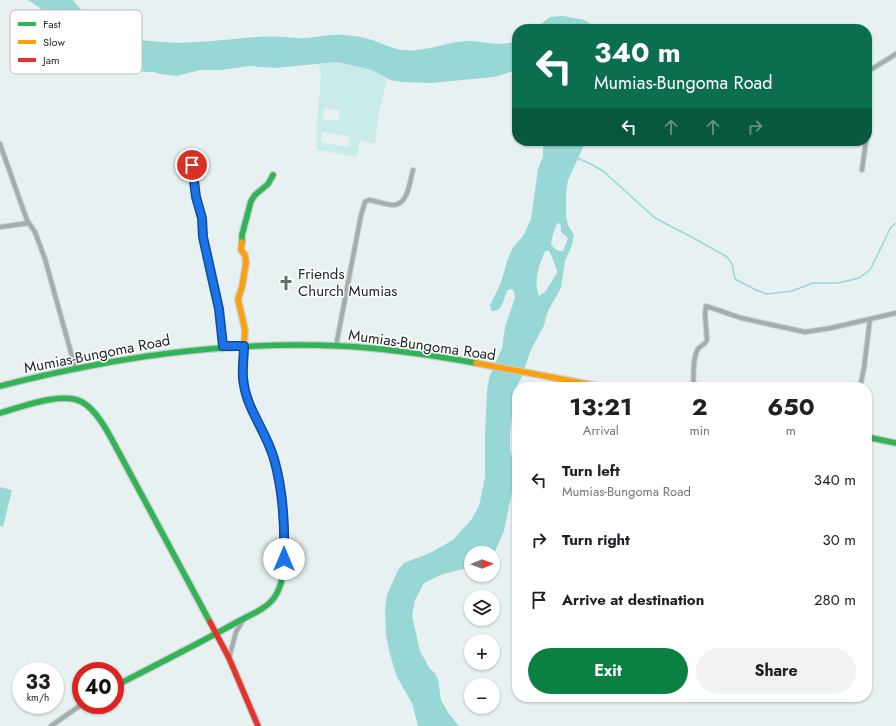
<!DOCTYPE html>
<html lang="en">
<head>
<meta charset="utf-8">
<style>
  :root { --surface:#fff; --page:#f2f2f2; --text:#202124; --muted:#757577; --accent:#0b8043 }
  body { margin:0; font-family:Jost,sans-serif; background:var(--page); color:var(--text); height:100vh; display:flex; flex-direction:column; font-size:15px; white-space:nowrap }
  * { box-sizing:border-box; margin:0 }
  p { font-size:13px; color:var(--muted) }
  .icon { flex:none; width:22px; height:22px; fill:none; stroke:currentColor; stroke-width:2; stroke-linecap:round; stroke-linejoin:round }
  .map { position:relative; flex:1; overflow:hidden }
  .sheet { position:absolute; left:512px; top:382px; width:360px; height:320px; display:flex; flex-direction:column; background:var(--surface); border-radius:16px; box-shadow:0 1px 3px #0004 }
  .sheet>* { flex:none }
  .top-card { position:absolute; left:512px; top:24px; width:360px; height:122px; border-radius:16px; box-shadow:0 1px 3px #0004; background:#0b6e4f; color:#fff; overflow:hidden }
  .needle { width:26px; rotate:89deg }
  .fabs { position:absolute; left:464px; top:546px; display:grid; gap:8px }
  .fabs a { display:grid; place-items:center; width:36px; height:36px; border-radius:50%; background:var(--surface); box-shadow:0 1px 3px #0004; font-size:20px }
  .speed { position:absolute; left:12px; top:662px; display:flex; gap:8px; font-size:20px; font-weight:700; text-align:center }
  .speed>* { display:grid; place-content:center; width:52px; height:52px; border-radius:50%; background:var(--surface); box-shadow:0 1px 3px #0004; line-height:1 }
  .speed small { font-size:10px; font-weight:400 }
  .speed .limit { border:6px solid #d22; background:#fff; color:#111 }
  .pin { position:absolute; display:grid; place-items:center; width:34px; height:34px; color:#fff; margin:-17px; border:2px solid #fff; border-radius:50%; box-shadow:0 1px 4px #0007 }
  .me { position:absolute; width:44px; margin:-22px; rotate:0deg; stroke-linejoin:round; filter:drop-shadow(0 0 3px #0008) }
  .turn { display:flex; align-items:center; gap:14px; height:84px; padding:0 16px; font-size:18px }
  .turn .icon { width:52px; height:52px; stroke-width:2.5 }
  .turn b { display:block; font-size:28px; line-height:34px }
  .lanes { display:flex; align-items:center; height:38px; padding:0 16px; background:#0003; justify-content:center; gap:20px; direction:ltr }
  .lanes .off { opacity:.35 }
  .eta { display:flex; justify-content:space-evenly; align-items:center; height:68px; text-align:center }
  .eta b { font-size:24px; font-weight:700; line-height:28px }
  .button { display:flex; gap:8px; margin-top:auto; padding:8px 16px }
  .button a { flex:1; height:46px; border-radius:24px; background:var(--accent); color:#fff; font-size:16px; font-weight:700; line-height:46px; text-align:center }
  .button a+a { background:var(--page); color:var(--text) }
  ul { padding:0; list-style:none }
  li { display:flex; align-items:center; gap:12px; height:60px; padding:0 16px }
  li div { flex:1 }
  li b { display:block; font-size:15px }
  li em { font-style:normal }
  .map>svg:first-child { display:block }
  .green { fill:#c9ebea; fill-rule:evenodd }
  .water { fill:#97d8d6; fill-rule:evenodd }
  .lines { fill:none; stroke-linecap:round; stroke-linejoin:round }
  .stream { stroke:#97d8d6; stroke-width:1.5 }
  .street-casing { stroke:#c5cccc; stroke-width:6 }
  .fast-casing { stroke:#c5cccc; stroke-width:8 }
  .slow-casing { stroke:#c5cccc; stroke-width:8 }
  .jam-casing { stroke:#c5cccc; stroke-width:8 }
  .street { stroke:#a2aeae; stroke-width:4 }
  .fast { stroke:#30b455; stroke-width:5.5 }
  .slow { stroke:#ff9f0a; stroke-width:5.5 }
  .jam { stroke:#e5322d; stroke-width:5.5 }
  .route-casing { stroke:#114b97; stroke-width:10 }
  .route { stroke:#1a73e8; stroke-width:7 }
  .labels { text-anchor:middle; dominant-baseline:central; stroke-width:3; stroke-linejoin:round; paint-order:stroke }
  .poi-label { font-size:15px; fill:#222828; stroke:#fefefe; text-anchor:start }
  .street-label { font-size:15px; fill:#222828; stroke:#fefefe }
  .key { fill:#fefefe; stroke:#bcbebe; stroke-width:1 }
  .key-label { font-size:11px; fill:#222828 }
</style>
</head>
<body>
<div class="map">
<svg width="896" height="726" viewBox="0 0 896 726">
  <rect width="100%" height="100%" fill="#e8f1f1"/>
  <!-- green -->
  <path class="green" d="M337,62L372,70L387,79L379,113L375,144L360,140L357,157L317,150V121L321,77L319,64ZM324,108L340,110L339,120H323ZM322,132H325L350,137H351L348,147L323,143L321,142Z"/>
  <!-- water -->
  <path class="water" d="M28,0H73C88,20 112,34 137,39C176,47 218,40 257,37C272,36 283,37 297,38C307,39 319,36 330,35C344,34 361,36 375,41C383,44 392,48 401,50C417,52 435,47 451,43C457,42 463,41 469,41C484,41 504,48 517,40V70L494,77L431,83L402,82L390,80L372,70L337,62L275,68L249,66L221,70H200L177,76L160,74L154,72H145L108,66L89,57L76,44L51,24L46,15L39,7Z
    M563,16L584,20L600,29H531L540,25L550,17Z
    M545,141H586L568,180L566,193V216L568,225L574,235L572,245L565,261L561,288L548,311L543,328L541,331L530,352L521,379L515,389L510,433V450L513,462L514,478L512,492L504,531L493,556V553H471V567L443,574L424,583L415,600L412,616L420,651L430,669L435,673L438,679L441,700L449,714L459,726H418L412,703L397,677L389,651L386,635L385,610L387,595L398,570L404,563L430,553L453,540L471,520L479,506L485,477V436L487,391L489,378L502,348L505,327L515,298L514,292L512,289L508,290C503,298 504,312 491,311L490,305L501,283L507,261L512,249L523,236L531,219L538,169L543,156V149ZM559,223L561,226V232L568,238L563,251C557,252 554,248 551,244C552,238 554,229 557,224ZM545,251H549L550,253L557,270V273L545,292L539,296C533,281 539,266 545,251Z
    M0,487L12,490L3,527L0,526Z"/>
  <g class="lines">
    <!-- stream -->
    <path class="stream" d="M577,158L591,164L603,171L655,218L699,241L727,257L732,264L735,279L756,290L767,294L792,291L813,283H838L859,278L870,270L891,227L896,223"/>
    <defs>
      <path id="street" d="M867,72L896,54
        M867,114V115
        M0,144L23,209L27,220L35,232L45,259L75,367
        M189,158L193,169L196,197L202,218L203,237L219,309L223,347
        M862,170L866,141
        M0,227L29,223
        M336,346L361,215L365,202L369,200C377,201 386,205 394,205C408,204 410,181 413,170
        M694,387C693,379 693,356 698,349C701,345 705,345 707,340L705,314L706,306L741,318L805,332L831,328L870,319
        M860,387L864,368L870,319L896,313
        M229,658L236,632L244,619
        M51,726L81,705"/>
      <path id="fast" d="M242,242V235L251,201L255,195L268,184L273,175
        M0,386C115,357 222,341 341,346C386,348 431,355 476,363
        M0,413C21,407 62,391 82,402C97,410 109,434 117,449L210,622
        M867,437L896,443
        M115,686C156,665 198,644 239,621C250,615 266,609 274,598C296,567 281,474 267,441"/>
      <path id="slow" d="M242,242L241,250L245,255L246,263L242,287L238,299L245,330L243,364L244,384L251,409L267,441
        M476,363L603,387"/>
      <path id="jam" d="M210,622L229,658L258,726"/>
    </defs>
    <!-- street casing -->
    <use href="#street" class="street-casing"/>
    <!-- fast casing -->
    <use href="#fast" class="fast-casing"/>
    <!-- slow casing -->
    <use href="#slow" class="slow-casing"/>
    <!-- jam casing -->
    <use href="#jam" class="jam-casing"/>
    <!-- street -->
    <use href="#street" class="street"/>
    <!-- fast -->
    <use href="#fast" class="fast"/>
    <!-- slow -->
    <use href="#slow" class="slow"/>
    <!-- jam -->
    <use href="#jam" class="jam"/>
  </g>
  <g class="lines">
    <defs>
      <path id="route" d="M192,165L196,197L202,218L203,237L219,309L223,346H244C244,359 241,372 244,385C248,411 267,433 274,459C283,490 285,526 284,559"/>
    </defs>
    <!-- route casing -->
    <use href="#route" class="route-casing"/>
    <!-- route -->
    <use href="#route" class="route"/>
  </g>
  <!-- icons -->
  <defs>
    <symbol id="church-bare" viewBox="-9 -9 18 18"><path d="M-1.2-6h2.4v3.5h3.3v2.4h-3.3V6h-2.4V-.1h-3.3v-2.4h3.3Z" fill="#676e6e" stroke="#fefefe" stroke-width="2.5" paint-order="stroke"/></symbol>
  </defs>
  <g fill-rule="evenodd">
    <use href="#church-bare" x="275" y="272" width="22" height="22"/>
  </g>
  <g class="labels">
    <!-- poi labels -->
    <g class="poi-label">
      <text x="298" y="274">Friends<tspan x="298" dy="17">Church Mumias</tspan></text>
    </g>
    <!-- street labels -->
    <g class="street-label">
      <text transform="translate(422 345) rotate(8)">Mumias-Bungoma Road</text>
      <text transform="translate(97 354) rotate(-11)">Mumias-Bungoma Road</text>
    </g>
  </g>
  <!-- legend -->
  <rect x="10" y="10" width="132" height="64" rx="6" class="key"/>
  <rect x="18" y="22" width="18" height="4" fill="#30b455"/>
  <rect x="18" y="40" width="18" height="4" fill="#ff9f0a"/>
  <rect x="18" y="58" width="18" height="4" fill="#e5322d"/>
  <g class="key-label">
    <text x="43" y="28">Fast</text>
    <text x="43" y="46">Slow</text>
    <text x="43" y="64">Jam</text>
  </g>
</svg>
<div class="fabs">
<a><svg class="needle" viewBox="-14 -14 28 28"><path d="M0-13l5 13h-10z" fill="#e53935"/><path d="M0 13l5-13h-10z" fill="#757577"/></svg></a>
<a><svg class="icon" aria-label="layers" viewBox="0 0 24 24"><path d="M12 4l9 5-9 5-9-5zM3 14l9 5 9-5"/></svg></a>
<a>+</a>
<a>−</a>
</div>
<div class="speed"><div>33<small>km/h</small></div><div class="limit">40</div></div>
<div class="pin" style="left:192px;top:165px;background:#d93025"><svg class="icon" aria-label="arrive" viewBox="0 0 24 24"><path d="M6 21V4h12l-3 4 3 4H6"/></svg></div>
<svg class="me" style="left:284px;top:559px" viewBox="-20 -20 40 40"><circle r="19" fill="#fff"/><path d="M0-13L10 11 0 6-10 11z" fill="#1a73e8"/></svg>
<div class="top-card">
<div class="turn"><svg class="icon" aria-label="left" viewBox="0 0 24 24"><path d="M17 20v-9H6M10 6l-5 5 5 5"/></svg><div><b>340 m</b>Mumias-Bungoma Road</div></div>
<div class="lanes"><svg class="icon" aria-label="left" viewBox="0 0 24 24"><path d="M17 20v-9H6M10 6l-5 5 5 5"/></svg><svg class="icon off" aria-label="ahead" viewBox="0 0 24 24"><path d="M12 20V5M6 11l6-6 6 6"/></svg><svg class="icon off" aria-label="ahead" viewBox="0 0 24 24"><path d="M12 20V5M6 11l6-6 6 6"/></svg><svg class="icon off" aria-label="right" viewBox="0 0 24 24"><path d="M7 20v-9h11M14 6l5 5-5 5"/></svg></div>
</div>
<section class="sheet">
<div class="eta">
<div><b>13:21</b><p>Arrival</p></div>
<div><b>2</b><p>min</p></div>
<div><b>650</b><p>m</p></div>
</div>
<ul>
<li><svg class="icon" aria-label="left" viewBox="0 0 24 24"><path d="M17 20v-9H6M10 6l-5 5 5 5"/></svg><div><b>Turn left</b><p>Mumias-Bungoma Road</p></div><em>340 m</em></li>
<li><svg class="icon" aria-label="right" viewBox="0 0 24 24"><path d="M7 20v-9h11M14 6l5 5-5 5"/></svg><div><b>Turn right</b></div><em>30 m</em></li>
<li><svg class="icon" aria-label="arrive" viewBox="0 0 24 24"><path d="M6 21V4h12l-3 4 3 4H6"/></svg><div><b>Arrive at destination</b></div><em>280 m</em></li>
</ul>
<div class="button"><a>Exit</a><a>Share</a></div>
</section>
</div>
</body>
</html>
